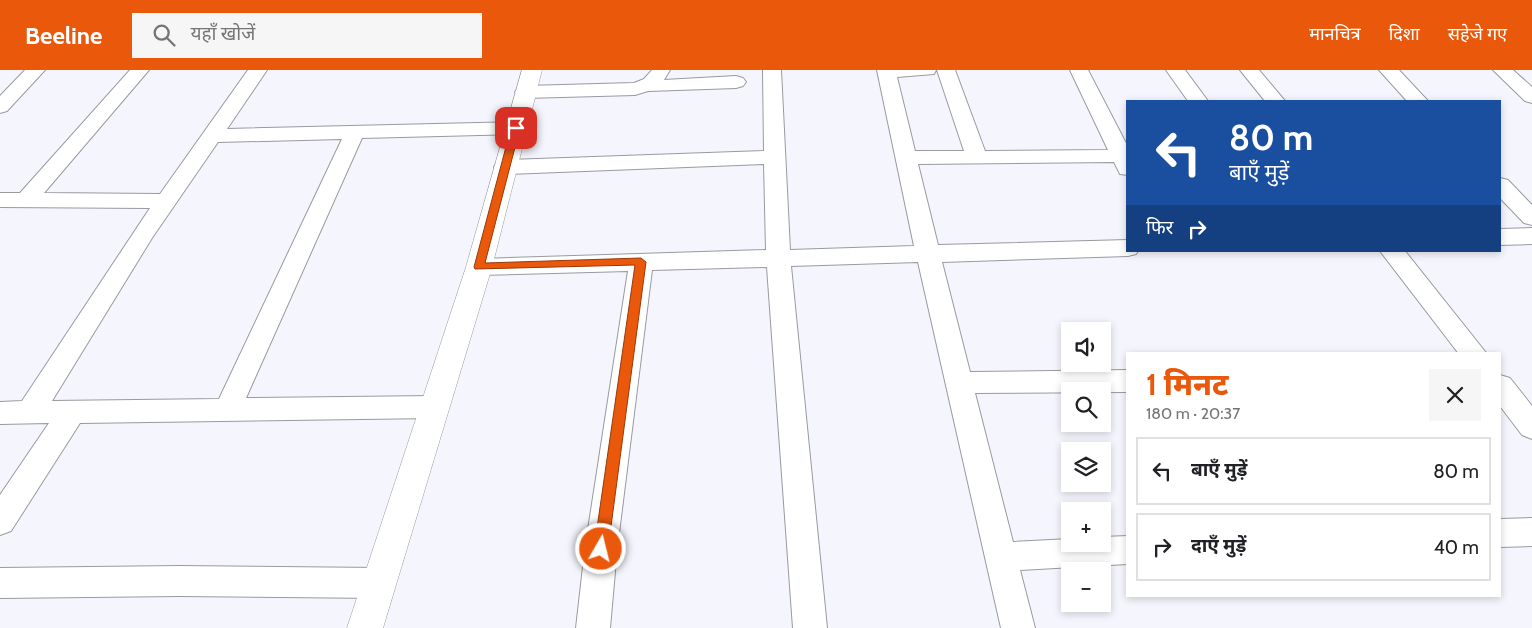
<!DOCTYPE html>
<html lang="hi">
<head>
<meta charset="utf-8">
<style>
  :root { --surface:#fff; --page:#f6f6f6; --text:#202124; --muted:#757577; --line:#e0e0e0; --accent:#ea580c }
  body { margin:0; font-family:Cabin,"Noto Sans Devanagari",sans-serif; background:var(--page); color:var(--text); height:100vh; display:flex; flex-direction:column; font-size:19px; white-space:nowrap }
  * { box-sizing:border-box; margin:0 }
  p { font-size:16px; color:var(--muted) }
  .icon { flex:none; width:28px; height:28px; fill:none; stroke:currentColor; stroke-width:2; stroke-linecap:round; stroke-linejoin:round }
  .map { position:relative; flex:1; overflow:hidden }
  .drawer { position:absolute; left:1126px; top:282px; width:375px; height:245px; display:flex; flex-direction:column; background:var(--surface); border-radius:0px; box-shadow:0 2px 8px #0003 }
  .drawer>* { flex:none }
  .top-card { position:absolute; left:1126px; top:30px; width:375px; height:152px; border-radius:0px; box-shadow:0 2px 8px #0003; background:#1a4fa0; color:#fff; overflow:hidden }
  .tools { position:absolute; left:1061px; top:252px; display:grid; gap:10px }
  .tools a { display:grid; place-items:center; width:50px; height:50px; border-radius:0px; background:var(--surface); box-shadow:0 2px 8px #0003; font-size:25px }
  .pin { position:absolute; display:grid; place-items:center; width:42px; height:42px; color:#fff; margin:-21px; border-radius:10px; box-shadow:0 2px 8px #0006 }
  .me { position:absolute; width:55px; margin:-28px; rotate:8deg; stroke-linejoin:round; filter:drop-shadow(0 0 4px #0008) }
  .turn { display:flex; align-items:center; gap:18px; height:105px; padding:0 20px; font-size:22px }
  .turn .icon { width:65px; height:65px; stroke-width:2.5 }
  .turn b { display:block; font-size:35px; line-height:42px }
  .then { display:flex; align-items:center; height:48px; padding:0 20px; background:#0003; gap:10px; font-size:19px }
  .round { display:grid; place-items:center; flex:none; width:52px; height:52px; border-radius:0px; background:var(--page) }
  .head { display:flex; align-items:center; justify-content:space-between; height:85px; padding:0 20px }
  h1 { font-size:30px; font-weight:800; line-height:38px; color:var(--accent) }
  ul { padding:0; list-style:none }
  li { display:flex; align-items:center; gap:15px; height:68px; margin:0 10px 8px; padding:0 10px; border:2px solid var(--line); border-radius:0px }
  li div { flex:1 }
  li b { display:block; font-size:19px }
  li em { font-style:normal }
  header { display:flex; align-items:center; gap:30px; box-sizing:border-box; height:70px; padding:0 25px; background:var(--accent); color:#fff }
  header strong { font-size:24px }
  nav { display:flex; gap:28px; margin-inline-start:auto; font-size:18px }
  .search { width:350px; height:45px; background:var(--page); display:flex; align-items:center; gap:12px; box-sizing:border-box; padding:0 18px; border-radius:0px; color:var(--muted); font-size:19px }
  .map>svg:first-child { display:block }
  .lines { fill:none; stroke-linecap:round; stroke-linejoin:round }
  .street-casing { stroke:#989aa0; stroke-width:2 }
  .secondary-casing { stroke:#989aa0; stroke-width:1 }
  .street { fill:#fff; fill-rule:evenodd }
  .secondary { fill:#fff; fill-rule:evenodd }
  .route { fill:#ea580c; stroke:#983908 }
</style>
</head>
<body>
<header>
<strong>Beeline</strong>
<div class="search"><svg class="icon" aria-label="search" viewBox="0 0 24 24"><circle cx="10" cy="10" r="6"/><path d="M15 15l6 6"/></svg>यहाँ खोजें</div>
<nav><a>मानचित्र</a><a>दिशा</a><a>सहेजे गए</a></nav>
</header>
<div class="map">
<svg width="1532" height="558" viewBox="0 0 1532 558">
  <rect width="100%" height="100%" fill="#f5f6fd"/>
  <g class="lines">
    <defs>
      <path id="street" d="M25,0H45L7,41L0,43V26Z
        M130,0H149L44,123L160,124L248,0H267L227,59L516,52L523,54L526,58L523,62L516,64L362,68L246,328L434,326L444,329L448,337L444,345L434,348L80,353L11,461L0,465V425L49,353L0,354V332L22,331L150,138L0,137V123H20ZM342,69L219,329L52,331L152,168L218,72Z
        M652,0H670L664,10L736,6L743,8L746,12L743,16L736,18L648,21L635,25L525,28L518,26L515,22L518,18L525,16L634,13L644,9Z
        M763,0H781L790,180L914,176L877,0H936L934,4L897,7L915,81H964L937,0H955L985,81L1108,80L1070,0H1088L1128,77V105L1120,104L1114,92L918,94L938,175L1128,170V181H1138L1136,184L1128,186L942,192L970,302L1128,300V322L975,323L1013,472L1070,469V474H1102V467L1128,466V494L1020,500L1035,558H1001L918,192L791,196L827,558H793L767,197L652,200L617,479L610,558H576L585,479L628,201L479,205L470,203L467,197L470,191L479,189L766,180L764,94L505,104L497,102L494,97L497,92L505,90L764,81Z
        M1166,0H1185L1208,31H1188Z
        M1240,0H1259L1285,31H1265Z
        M1379,0H1399L1428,31H1407Z
        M1493,0H1513L1532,17V33L1525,31Z
        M1500,108L1508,110L1532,135V155L1524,153L1500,128Z
        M1532,158V174L1500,175V159Z
        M1380,181H1405L1487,284H1459Z
        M1500,305L1510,308L1532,336V369L1522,365L1500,336Z
        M1532,448V476L1500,477V449Z
        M179,496L379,498L390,502L395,513L390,524L379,528L179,526L0,528V498Z"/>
      <path id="secondary" d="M522,0H542L492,197L383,558H347L466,197Z"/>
    </defs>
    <!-- street casing -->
    <use href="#street" class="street-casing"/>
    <!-- secondary casing -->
    <use href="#secondary" class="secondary-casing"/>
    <!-- street -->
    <use href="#street" class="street"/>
    <!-- secondary -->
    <use href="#secondary" class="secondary"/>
  </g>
  <!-- route -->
  <path class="route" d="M516,56L520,58L485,193L641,188L646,192L608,479L606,483L601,485L596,483L594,479L635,195L475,199L474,197L511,58Z"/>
</svg>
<div class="tools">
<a><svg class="icon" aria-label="sound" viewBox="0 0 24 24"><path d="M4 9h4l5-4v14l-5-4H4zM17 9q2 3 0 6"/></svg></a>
<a><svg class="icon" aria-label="search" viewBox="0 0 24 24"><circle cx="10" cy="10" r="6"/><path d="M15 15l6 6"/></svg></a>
<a><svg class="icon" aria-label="layers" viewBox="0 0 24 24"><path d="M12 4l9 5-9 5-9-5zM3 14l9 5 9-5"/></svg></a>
<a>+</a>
<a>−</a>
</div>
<div class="pin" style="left:516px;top:58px;background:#d93025"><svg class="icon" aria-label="arrive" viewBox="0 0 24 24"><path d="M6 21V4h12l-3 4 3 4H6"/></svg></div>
<svg class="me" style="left:601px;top:479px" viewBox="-20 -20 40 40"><circle r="17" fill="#ea580c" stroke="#fff" stroke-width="3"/><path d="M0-11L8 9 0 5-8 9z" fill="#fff"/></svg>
<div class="top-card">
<div class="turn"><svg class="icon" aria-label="left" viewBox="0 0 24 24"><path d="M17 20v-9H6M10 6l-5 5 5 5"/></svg><div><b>80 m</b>बाएँ मुड़ें</div></div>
<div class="then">फिर<svg class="icon" aria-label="right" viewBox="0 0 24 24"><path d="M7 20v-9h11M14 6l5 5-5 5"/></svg></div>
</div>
<section class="drawer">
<div class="head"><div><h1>1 मिनट</h1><p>180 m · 20:37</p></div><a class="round"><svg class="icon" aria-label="close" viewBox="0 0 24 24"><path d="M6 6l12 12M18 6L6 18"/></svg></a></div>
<ul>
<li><svg class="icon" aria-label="left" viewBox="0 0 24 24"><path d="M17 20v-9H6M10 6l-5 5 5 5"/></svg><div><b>बाएँ मुड़ें</b></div><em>80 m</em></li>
<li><svg class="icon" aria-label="right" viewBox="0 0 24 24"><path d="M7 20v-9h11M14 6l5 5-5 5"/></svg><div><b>दाएँ मुड़ें</b></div><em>40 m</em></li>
</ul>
</section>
</div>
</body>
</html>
